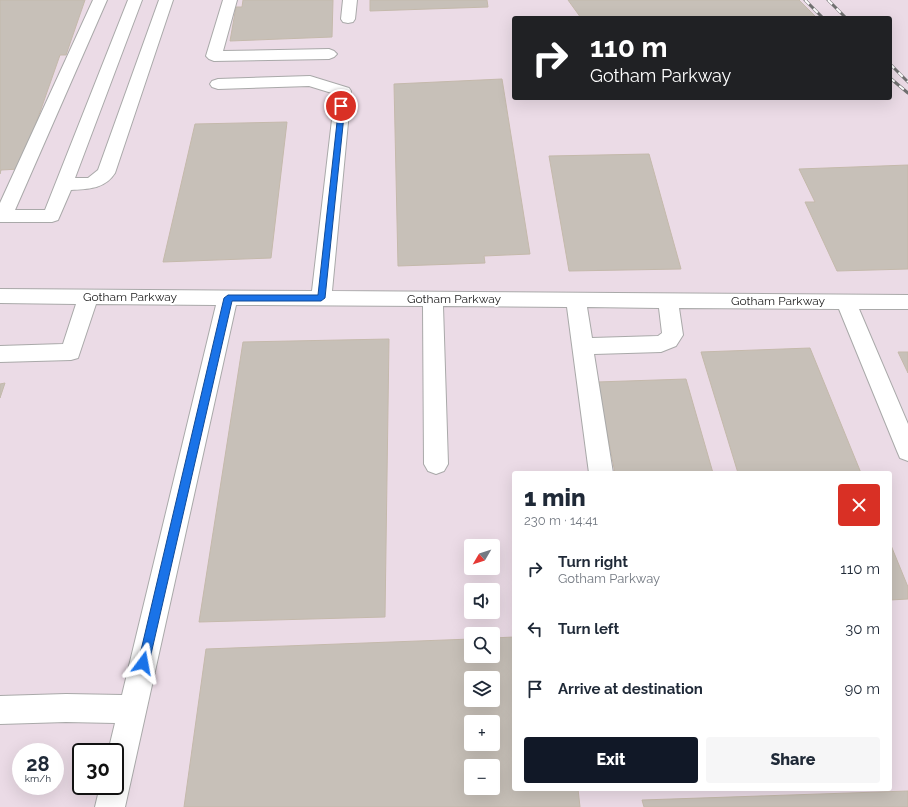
<!DOCTYPE html>
<html lang="en">
<head>
<meta charset="utf-8">
<style>
  :root { --surface:#fff; --page:#f6f6f7; --text:#1f2937; --muted:#747a83; --accent:#111827 }
  body { margin:0; font-family:Raleway,sans-serif; background:var(--page); color:var(--text); height:100vh; display:flex; flex-direction:column; font-size:15px; white-space:nowrap }
  * { box-sizing:border-box; margin:0 }
  p { font-size:13px; color:var(--muted) }
  .icon { flex:none; width:22px; height:22px; fill:none; stroke:currentColor; stroke-width:2; stroke-linecap:round; stroke-linejoin:round }
  .map { position:relative; flex:1; overflow:hidden }
  .sheet { position:absolute; left:512px; top:471px; width:380px; height:320px; display:flex; flex-direction:column; background:var(--surface); border-radius:4px; box-shadow:0 4px 16px #0002 }
  .sheet>* { flex:none }
  .top-card { position:absolute; left:512px; top:16px; width:380px; height:84px; border-radius:4px; box-shadow:0 4px 16px #0002; background:#202124; color:#fff; overflow:hidden }
  .needle { width:26px; rotate:231deg }
  .controls { position:absolute; left:464px; top:539px; display:grid; gap:8px }
  .controls a { display:grid; place-items:center; width:36px; height:36px; border-radius:4px; background:var(--surface); box-shadow:0 4px 16px #0002; font-size:20px }
  .speed { position:absolute; left:12px; top:743px; display:flex; gap:8px; font-size:20px; font-weight:700; text-align:center }
  .speed>* { display:grid; place-content:center; width:52px; height:52px; border-radius:50%; background:var(--surface); box-shadow:0 4px 16px #0002; line-height:1 }
  .speed small { font-size:10px; font-weight:400 }
  .speed .limit { border:2px solid #111; border-radius:6px; background:#fff; color:#111 }
  .pin { position:absolute; display:grid; place-items:center; width:34px; height:34px; color:#fff; margin:-17px; border:2px solid #fff; border-radius:50%; box-shadow:0 1px 4px #0007 }
  .me { position:absolute; width:44px; margin:-22px; rotate:13deg; stroke-linejoin:round; filter:drop-shadow(0 0 3px #0008) }
  .turn { display:flex; align-items:center; gap:14px; height:84px; padding:0 12px; font-size:18px }
  .turn .icon { width:52px; height:52px; stroke-width:2.5 }
  .turn b { display:block; font-size:28px; line-height:34px }
  .round { display:grid; place-items:center; flex:none; width:42px; height:42px; border-radius:4px; background:var(--page) }
  .summary { display:flex; align-items:center; justify-content:space-between; height:68px; padding:0 12px }
  h1 { font-size:24px; font-weight:800; line-height:30px }
  .button { display:flex; gap:8px; margin-top:auto; padding:8px 12px }
  .button a { flex:1; height:46px; border-radius:4px; background:var(--accent); color:#fff; font-size:16px; font-weight:800; line-height:46px; text-align:center }
  .button a+a { background:var(--page); color:var(--text) }
  ul { padding:0; list-style:none }
  li { display:flex; align-items:center; gap:12px; height:60px; padding:0 12px }
  li div { flex:1 }
  li b { display:block; font-size:15px }
  li em { font-style:normal }
  .map>svg:first-child { display:block }
  .industrial { fill:#ebdbe6; fill-rule:evenodd }
  .building { fill:#c7c0b8; stroke:#c4b9ab; fill-rule:evenodd }
  .lines { fill:none; stroke-linecap:round; stroke-linejoin:round }
  .minor-casing { stroke:#a9a9a9; stroke-width:2 }
  .minor { fill:#fff; fill-rule:evenodd }
  .rail-casing { stroke:#707070; stroke-width:3 }
  .rail { stroke:#fff; stroke-width:2; stroke-dasharray:6; stroke-linecap:butt }
  .route { fill:#1a73e8; stroke:#114b97 }
  .labels { text-anchor:middle; dominant-baseline:central; stroke-width:4; stroke-linejoin:round; paint-order:stroke }
  .street-label { font-size:12px; fill:#222; stroke:#fff }
</style>
</head>
<body>
<div class="map">
<svg width="908" height="807" viewBox="0 0 908 807">
  <rect width="100%" height="100%" fill="#f2f0e9"/>
  <!-- industrial -->
  <path class="industrial" d="M0,0H908V807H0ZM514,18H890V98H514ZM514,473H890V789H514ZM471,546H493V568H471ZM471,590H493V612H471ZM471,634H493V656H471ZM471,678H493V700H471ZM471,722H493V744H471ZM21,752H55V786H21ZM81,752H115V786H81ZM471,766H493V788H471Z"/>
  <!-- building -->
  <path class="building" d="M0,0H85L66,55H60L20,169L1,170L0,174Z
    M243,0H333L332,37L230,41L236,7H242Z
    M370,0H487L488,7L370,11Z
    M568,0H799L817,18H581Z
    M502,79L530,254L484,256L485,263L398,266L394,84Z
    M287,122L271,258L163,262L195,124Z
    M649,154L681,269L569,271L549,156Z
    M908,165V269L837,271L805,202H815L799,169Z
    M389,339L385,617L199,622L243,342Z
    M810,348L861,473H738L701,352Z
    M898,352H908V373Z
    M686,379L713,473H615L597,382Z
    M5,383L0,398V384Z
    M890,543L908,587V599L890,600Z
    M514,637V789H578L580,807H184L206,649L471,639V656H493V638ZM471,678H493V700H471ZM471,722H493V744H471ZM471,766H493V788H471Z
    M908,791V807H644L642,800Z"/>
  <g class="lines">
    <defs>
      <path id="minor" d="M93,0H107L15,210H45L128,0H142L75,178H88L98,170L159,0H173L115,173C105,189 88,189 71,190L58,220L52,222H0V203Z
        M223,0H237L223,51L329,49L334,51L337,54L334,57L329,59L214,61L209,59L206,56Z
        M343,0H357L355,19L353,22L348,23L343,22L341,19Z
        M310,76L349,88L351,91L332,291L908,295V309H859L908,424V461L900,458L897,451L839,309L679,308L683,335L676,346L661,352L594,354L613,473H589L567,307L443,306L448,464L444,471L436,474L428,471L424,464L423,306L236,305L125,807H95L100,786H115V752H108L115,723L66,722L0,724V696L66,694L122,695L216,305L96,304L78,358L71,360L0,362V346L63,344L76,304L0,303V289L312,291L335,94L309,86L218,89L212,87L210,84L212,81L218,79ZM587,307L659,308L662,333L658,336L592,338Z"/>
    </defs>
    <!-- minor casing -->
    <use href="#minor" class="minor-casing"/>
    <!-- minor -->
    <use href="#minor" class="minor"/>
    <defs>
      <path id="rail" d="M805,0L823,18
        M828,0L846,18
        M890,64L908,82
        M890,78L908,93"/>
    </defs>
    <!-- rail casing -->
    <use href="#rail" class="rail-casing"/>
    <!-- rail -->
    <use href="#rail" class="rail"/>
  </g>
  <!-- route -->
  <path class="route" d="M339,104L345,106L325,298L321,301H232L149,663L147,667L143,669L139,667L138,663L224,298L228,295H318Z"/>
  <g class="labels">
    <!-- street labels -->
    <g class="street-label">
      <text x="130" y="297">Gotham Parkway</text>
      <text x="454" y="299">Gotham Parkway</text>
      <text x="778" y="301">Gotham Parkway</text>
    </g>
  </g>
</svg>
<div class="controls">
<a><svg class="needle" viewBox="-14 -14 28 28"><path d="M0-13l5 13h-10z" fill="#e53935"/><path d="M0 13l5-13h-10z" fill="#747a83"/></svg></a>
<a><svg class="icon" aria-label="sound" viewBox="0 0 24 24"><path d="M4 9h4l5-4v14l-5-4H4zM17 9q2 3 0 6"/></svg></a>
<a><svg class="icon" aria-label="search" viewBox="0 0 24 24"><circle cx="10" cy="10" r="6"/><path d="M15 15l6 6"/></svg></a>
<a><svg class="icon" aria-label="layers" viewBox="0 0 24 24"><path d="M12 4l9 5-9 5-9-5zM3 14l9 5 9-5"/></svg></a>
<a>+</a>
<a>−</a>
</div>
<div class="speed"><div>28<small>km/h</small></div><div class="limit">30</div></div>
<div class="pin" style="left:341px;top:106px;background:#d93025"><svg class="icon" aria-label="arrive" viewBox="0 0 24 24"><path d="M6 21V4h12l-3 4 3 4H6"/></svg></div>
<svg class="me" style="left:143px;top:663px" viewBox="-20 -20 40 40"><path d="M0-17L14 15 0 8-14 15z" fill="#1a73e8" stroke="#fff" stroke-width="4"/></svg>
<div class="top-card">
<div class="turn"><svg class="icon" aria-label="right" viewBox="0 0 24 24"><path d="M7 20v-9h11M14 6l5 5-5 5"/></svg><div><b>110 m</b>Gotham Parkway</div></div>
</div>
<section class="sheet">
<div class="summary"><div><h1>1 min</h1><p>230 m · 14:41</p></div><a class="round" style="background:#d93025;color:#fff"><svg class="icon" aria-label="close" viewBox="0 0 24 24"><path d="M6 6l12 12M18 6L6 18"/></svg></a></div>
<ul>
<li><svg class="icon" aria-label="right" viewBox="0 0 24 24"><path d="M7 20v-9h11M14 6l5 5-5 5"/></svg><div><b>Turn right</b><p>Gotham Parkway</p></div><em>110 m</em></li>
<li><svg class="icon" aria-label="left" viewBox="0 0 24 24"><path d="M17 20v-9H6M10 6l-5 5 5 5"/></svg><div><b>Turn left</b></div><em>30 m</em></li>
<li><svg class="icon" aria-label="arrive" viewBox="0 0 24 24"><path d="M6 21V4h12l-3 4 3 4H6"/></svg><div><b>Arrive at destination</b></div><em>90 m</em></li>
</ul>
<div class="button"><a>Exit</a><a>Share</a></div>
</section>
</div>
</body>
</html>
